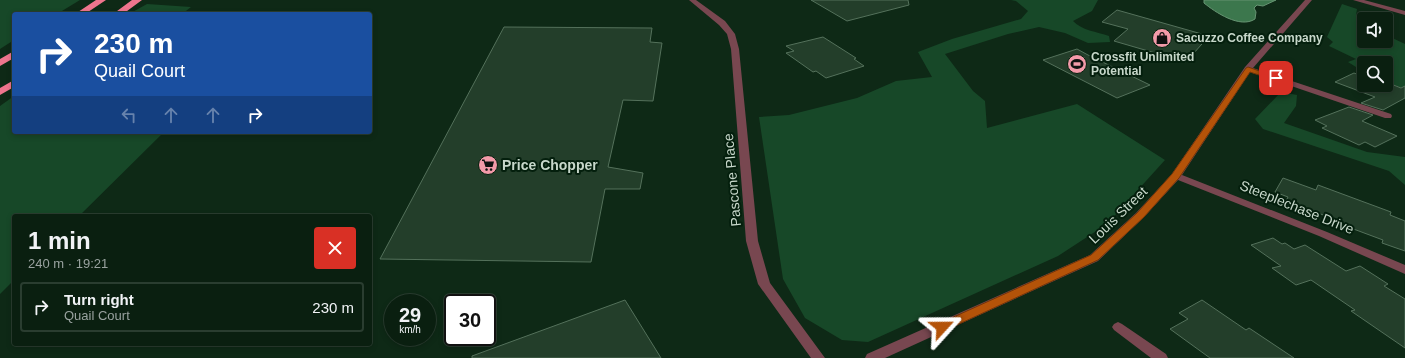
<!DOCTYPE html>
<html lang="en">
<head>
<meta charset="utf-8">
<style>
  :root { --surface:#0a1f10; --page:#182c1e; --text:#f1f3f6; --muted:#99a29f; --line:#2a3d30 }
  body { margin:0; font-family:Arial,sans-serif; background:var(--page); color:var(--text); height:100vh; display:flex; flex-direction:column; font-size:15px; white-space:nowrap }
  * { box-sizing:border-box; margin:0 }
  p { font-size:13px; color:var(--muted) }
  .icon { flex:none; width:22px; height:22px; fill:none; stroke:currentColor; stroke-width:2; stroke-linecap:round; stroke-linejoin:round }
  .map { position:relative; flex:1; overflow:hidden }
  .sheet { position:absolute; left:12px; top:214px; width:360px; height:132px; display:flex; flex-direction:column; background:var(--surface); border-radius:4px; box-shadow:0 2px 6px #0003,0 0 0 1px var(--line) }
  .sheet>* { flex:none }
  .banner { position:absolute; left:12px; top:12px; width:360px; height:122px; border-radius:4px; box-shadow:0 2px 6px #0003,0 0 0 1px var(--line); background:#1a4fa0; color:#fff; overflow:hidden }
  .controls { position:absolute; left:1357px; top:12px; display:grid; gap:8px }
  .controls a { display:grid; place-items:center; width:36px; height:36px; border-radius:4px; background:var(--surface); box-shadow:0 2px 6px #0003,0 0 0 1px var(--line); font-size:20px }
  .speed { position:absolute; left:384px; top:294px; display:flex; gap:8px; font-size:20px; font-weight:700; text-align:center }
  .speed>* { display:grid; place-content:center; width:52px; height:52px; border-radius:50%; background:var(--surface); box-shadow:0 2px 6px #0003,0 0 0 1px var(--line); line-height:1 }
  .speed small { font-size:10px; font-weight:400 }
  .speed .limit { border:2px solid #111; border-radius:6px; background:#fff; color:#111 }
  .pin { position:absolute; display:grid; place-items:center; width:34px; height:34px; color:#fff; margin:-17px; border-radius:8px; box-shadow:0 2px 6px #0006 }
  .me { position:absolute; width:44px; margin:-22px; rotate:66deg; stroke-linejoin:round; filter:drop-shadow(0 0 3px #0008) }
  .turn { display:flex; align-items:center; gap:14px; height:84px; padding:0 16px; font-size:18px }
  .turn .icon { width:52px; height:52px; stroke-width:2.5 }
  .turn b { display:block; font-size:28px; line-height:34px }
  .lanes { display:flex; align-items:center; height:38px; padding:0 16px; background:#0003; justify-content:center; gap:20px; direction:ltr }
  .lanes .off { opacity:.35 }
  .round { display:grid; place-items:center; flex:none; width:42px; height:42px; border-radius:4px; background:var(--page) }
  .head { display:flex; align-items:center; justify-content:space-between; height:68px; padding:0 16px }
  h1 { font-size:24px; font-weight:700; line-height:30px }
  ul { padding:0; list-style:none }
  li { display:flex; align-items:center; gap:12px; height:50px; margin:0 8px 6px; padding:0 8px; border:2px solid var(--line); border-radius:4px }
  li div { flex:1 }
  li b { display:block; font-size:15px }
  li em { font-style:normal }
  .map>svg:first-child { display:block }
  .green { fill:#174828 }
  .water { fill:#3c774d; stroke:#669472 }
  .building { fill:#233e2a; stroke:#54715b }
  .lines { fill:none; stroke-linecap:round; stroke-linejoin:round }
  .minor { fill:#784750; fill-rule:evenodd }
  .highway { fill:#ef758e; fill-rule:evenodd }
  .route { fill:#b45309; stroke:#753606 }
  .labels { text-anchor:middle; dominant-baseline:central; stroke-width:4; stroke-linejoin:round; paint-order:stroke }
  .far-poi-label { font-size:12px; font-weight:bold; fill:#c7d7ca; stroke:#041f0d; text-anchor:start }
  .poi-label { font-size:14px; font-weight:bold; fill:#c7d7ca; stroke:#041f0d; text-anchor:start }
  .street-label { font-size:14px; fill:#c7d7ca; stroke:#041f0d }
</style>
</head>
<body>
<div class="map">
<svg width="1405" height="358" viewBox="0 0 1405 358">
  <rect width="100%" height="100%" fill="#0e2916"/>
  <!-- green -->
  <path class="green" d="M0,0H80L57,14H14V40L0,49Z
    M1011,0H1098L1092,11L1073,21C1081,30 1097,32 1109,36L1110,42L1088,43L1065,33L1039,27L1008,34L945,54L973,91L985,101L987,128L1077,104L1165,160L1107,224L1058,256L868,342L842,340L805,318L783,279L759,117L789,115L857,98L896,81L932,77L918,52L952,39L1021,19L1028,11L1016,1Z
    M147,4L191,7L182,14H129Z
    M1342,4L1357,9L1356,15L1361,24L1364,25V41H1386V35L1405,44V89L1386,82V63H1364V72L1348,62L1356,59L1329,46L1333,42L1327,37Z
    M1281,92L1297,95L1296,106L1284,123L1367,152L1405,157V185L1389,171L1263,129L1255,119Z
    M14,96V132H164L79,216H14V280L0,294V106Z"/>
  <!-- water -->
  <path class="water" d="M1204,0H1276L1263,6L1257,5L1254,8L1256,12L1255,19C1240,29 1215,12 1204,3Z"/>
  <!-- building -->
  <path class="building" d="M811,0H908L909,5L847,21Z
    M1117,10L1209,36L1186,62L1114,41L1128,29L1102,22Z
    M504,27L652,28L650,42L662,43L653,101L623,100L608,167L643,173L640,189H605L591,262L380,259Z
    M823,37L856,58L854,59L864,66L826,78L816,71L813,72L786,53L794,51L786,46Z
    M1077,49L1088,55L1150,85L1117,98L1043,60Z
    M1354,73L1364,77V85H1386V82L1401,88L1405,86V98L1383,110L1361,103L1375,97L1335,82Z
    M1349,107L1373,115L1362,121L1397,136L1375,147L1365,142L1359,145L1322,128L1327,126L1315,120Z
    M1283,178L1316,190L1318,185L1391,212L1390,215L1405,221V251L1382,243L1383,240L1332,221L1334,219L1286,201L1288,197L1275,192Z
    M1273,238L1282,244L1285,243L1294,249L1305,245L1346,271L1360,266L1388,284L1384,286L1405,299V348L1351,311L1355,310L1311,280L1296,285L1272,268L1281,266L1251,245Z
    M625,300L661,358H472V356Z
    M1202,300L1246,330L1249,328L1294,358H1210L1170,329L1188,319L1179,313Z"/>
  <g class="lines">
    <!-- minor -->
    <path class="minor" d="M689,0H696L725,21L735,34L739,49L758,241L770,283L825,358H811L758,284L746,241L731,49L727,34L719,25Z
      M1305,0H1312L1253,68L1391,114L1392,116L1391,118H1385L1250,72L1182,175L1327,232L1405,265V274L1319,236L1178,180L1144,217L1098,261L885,358H865L867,354L1090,255L1136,213L1172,174L1245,67Z
      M1353,0H1364L1405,11V15Z
      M1118,322L1122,324L1166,354L1168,358H1151L1114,330L1112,327L1114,324Z"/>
    <!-- highway -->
    <path class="highway" d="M96,0H106L85,14H75Z
      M132,0H142L123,14H113Z
      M14,51V58L0,66V59Z
      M14,80V87L0,95V88Z"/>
  </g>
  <!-- route -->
  <path class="route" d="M1248,67L1280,78L1276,81L1250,72L1179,178L1144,217L1098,260L946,330L942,331L938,330L936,327L938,324L1091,255L1137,213L1172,174L1246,68Z"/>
  <!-- icons -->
  <defs>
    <symbol id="shop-disc" viewBox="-11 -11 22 22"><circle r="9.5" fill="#f39aa9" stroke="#041f0d"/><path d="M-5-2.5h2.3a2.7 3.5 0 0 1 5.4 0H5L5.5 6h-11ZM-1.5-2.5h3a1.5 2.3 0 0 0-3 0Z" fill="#111"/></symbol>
    <symbol id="stadium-disc" viewBox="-11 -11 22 22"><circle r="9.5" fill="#f39aa9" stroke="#041f0d"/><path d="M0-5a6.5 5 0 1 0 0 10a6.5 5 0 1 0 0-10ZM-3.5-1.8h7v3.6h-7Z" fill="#111"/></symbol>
    <symbol id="supermarket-disc" viewBox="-11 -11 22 22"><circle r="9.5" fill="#f39aa9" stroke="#041f0d"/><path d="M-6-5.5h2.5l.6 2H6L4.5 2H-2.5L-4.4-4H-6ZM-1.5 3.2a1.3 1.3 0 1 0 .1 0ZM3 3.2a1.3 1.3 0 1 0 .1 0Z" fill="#111"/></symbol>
  </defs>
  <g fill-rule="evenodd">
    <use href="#shop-disc" x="1151" y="27" width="22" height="22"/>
    <use href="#stadium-disc" x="1066" y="53" width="22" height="22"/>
    <use href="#supermarket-disc" x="477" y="154" width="22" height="22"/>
  </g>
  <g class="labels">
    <!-- far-poi labels -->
    <g class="far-poi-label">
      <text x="1176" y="38">Sacuzzo Coffee Company</text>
      <text x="1091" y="57">Crossfit Unlimited<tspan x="1091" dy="14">Potential</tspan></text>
    </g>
    <!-- poi labels -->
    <g class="poi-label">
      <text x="502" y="165">Price Chopper</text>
    </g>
    <!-- street labels -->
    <g class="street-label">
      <text transform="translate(732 180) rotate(-95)">Pascone Place</text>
      <text transform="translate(1297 207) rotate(22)">Steeplechase Drive</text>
      <text transform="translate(1118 215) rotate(-44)">Louis Street</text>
    </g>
  </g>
</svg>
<div class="controls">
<a><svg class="icon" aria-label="sound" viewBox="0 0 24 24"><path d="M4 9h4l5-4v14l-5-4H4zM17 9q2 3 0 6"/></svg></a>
<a><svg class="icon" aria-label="search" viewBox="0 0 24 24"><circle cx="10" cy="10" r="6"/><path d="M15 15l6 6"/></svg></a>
</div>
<div class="speed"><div>29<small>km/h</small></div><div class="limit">30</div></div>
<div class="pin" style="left:1276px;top:78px;background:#d93025"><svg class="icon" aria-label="arrive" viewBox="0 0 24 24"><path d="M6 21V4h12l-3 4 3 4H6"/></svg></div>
<svg class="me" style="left:942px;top:327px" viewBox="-20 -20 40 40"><path d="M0-17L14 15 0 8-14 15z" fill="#b45309" stroke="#fff" stroke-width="4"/></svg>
<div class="banner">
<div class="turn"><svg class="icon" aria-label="right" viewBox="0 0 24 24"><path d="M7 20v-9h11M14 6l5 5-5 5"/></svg><div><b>230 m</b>Quail Court</div></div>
<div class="lanes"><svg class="icon off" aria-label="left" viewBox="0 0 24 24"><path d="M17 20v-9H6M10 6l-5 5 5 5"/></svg><svg class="icon off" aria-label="ahead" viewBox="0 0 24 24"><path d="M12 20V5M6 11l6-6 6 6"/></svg><svg class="icon off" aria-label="ahead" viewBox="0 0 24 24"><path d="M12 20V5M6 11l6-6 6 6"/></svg><svg class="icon" aria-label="right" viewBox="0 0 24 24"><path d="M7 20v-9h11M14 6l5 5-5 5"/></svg></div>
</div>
<section class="sheet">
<div class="head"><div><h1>1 min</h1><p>240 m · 19:21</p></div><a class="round" style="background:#d93025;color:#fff"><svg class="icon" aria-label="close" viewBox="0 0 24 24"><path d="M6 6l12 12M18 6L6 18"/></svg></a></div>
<ul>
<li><svg class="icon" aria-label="right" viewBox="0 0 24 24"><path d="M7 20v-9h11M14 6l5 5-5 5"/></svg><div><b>Turn right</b><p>Quail Court</p></div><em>230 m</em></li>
</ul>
</section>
</div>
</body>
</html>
